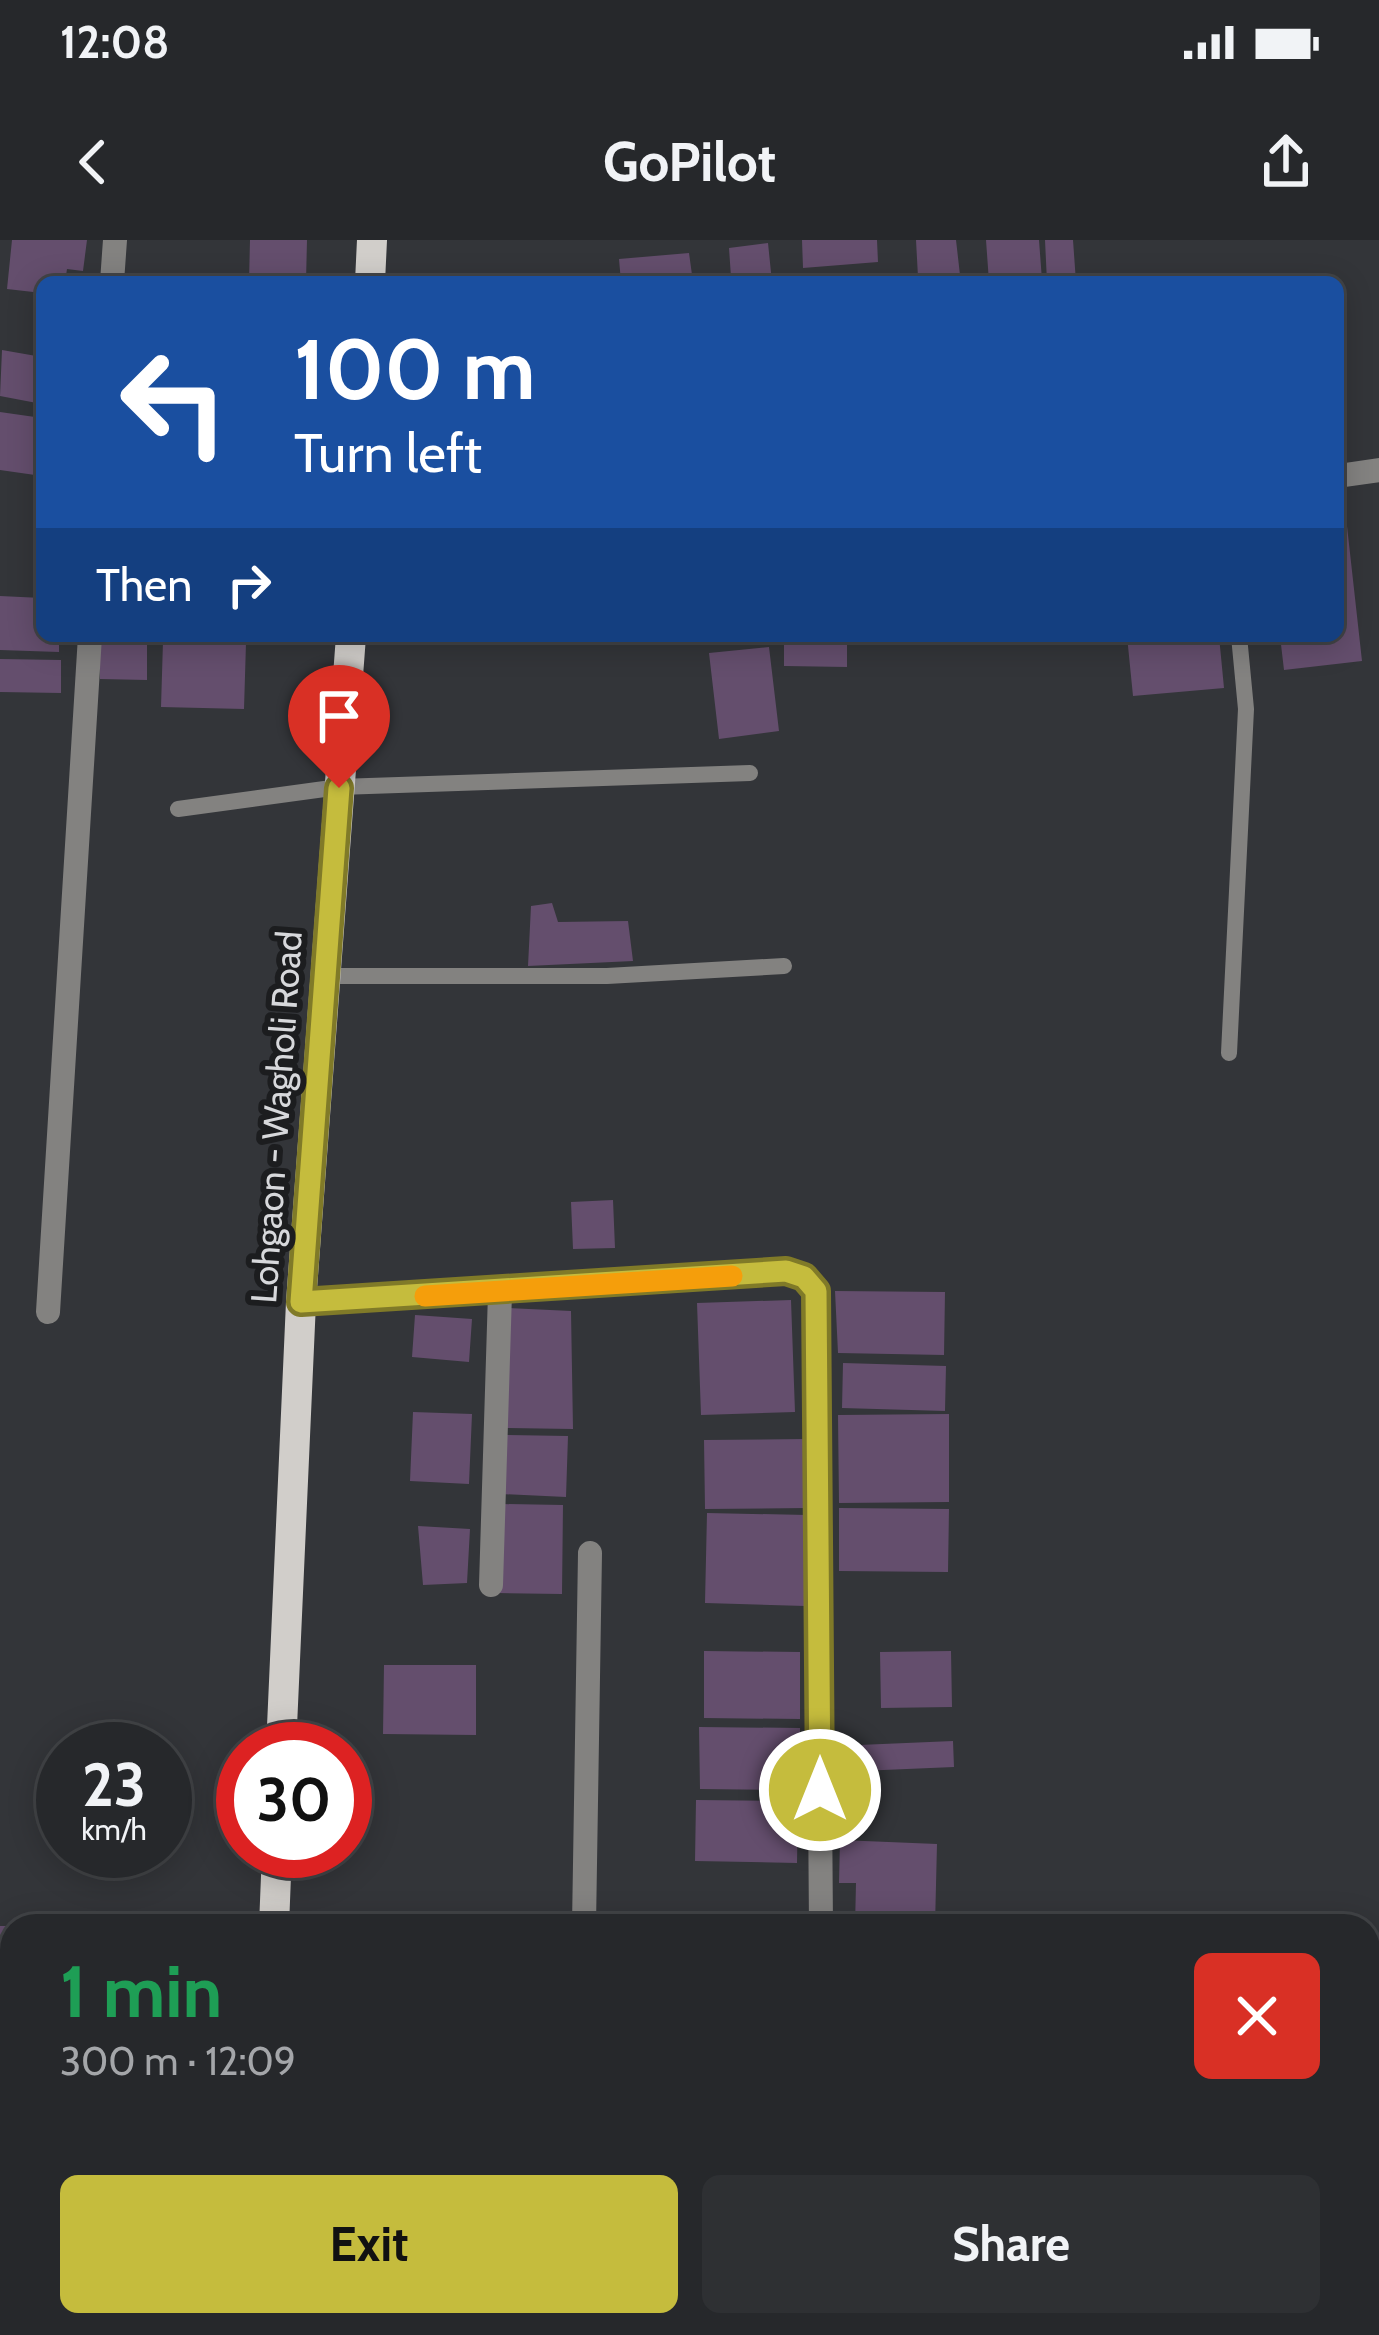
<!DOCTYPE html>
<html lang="en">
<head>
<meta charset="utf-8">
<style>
  :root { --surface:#26282b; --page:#2e3033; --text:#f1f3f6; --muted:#a4a6a9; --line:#424447; --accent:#c5bc3d }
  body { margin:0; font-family:Cabin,sans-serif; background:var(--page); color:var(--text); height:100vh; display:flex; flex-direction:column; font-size:45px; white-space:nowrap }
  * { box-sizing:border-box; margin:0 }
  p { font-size:39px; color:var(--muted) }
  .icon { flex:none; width:66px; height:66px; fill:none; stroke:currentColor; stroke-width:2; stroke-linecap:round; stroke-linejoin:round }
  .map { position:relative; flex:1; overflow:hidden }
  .sheet { position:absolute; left:0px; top:1674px; width:1380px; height:423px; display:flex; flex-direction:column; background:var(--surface); border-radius:36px 36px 0 0; box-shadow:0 6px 30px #0003,0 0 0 3px var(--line) }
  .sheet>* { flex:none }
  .top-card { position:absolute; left:36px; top:36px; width:1308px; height:366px; border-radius:18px; box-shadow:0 6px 30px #0003,0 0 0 3px var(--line); background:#1a4fa0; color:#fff; overflow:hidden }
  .speed { position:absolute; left:36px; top:1482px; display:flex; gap:24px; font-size:60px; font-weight:700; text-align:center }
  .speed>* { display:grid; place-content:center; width:156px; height:156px; border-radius:50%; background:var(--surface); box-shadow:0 6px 30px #0003,0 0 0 3px var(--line); line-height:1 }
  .speed small { font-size:30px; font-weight:400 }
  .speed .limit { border:18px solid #d22; background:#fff; color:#111 }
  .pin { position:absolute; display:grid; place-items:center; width:102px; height:102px; color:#fff; margin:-123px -51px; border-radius:50% 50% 50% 0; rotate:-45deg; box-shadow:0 0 12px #0007 }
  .pin .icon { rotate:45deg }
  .me { position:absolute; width:132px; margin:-66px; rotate:0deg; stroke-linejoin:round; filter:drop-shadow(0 0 9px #0008) }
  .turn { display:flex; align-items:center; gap:42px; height:252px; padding:0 60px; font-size:54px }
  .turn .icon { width:156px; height:156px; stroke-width:2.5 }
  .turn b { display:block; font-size:84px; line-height:102px }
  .then { display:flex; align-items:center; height:114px; padding:0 60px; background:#0003; gap:24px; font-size:45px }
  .round { display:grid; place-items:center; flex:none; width:126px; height:126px; border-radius:18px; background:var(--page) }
  .summary { display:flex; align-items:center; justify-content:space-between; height:204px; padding:0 60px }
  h1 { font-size:72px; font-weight:700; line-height:90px; color:#1e9e55 }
  .button { display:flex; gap:24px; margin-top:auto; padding:24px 60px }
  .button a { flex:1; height:138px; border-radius:18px; background:var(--accent); color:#111; font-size:48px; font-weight:700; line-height:138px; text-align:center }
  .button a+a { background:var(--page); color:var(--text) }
  .status { display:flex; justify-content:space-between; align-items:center; height:84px; padding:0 60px; background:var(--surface); direction:ltr }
  .status svg { height:33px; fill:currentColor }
  header { display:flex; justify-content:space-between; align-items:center; height:156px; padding:0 60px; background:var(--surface); font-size:54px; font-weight:700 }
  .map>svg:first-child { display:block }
  .building { fill:#644e6d }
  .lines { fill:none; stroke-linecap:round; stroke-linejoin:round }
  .lane { stroke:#838280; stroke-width:16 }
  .street { stroke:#838280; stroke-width:24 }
  .primary { stroke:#d1ceca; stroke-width:30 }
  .route-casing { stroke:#807a28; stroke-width:30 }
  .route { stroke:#c5bc3d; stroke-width:21 }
  .slow { stroke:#f59e0b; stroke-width:21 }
  .labels { text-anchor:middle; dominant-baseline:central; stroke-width:12; stroke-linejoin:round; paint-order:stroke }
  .street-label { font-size:36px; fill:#d7d8db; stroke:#1c1d1f }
</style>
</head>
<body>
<div class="status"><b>12:08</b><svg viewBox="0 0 49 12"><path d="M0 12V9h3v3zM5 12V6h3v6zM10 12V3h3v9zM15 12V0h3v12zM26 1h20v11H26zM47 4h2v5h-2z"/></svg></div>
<header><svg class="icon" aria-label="back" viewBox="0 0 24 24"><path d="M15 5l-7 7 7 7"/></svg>GoPilot<svg class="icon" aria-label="share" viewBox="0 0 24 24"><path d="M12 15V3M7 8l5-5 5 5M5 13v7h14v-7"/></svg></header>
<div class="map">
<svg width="1379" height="2095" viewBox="0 0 1379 2095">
  <rect width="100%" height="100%" fill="#333539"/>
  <!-- building -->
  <path class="building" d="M12,0H87L83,31L67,29L65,42H42V53L7,49Z
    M250,0H307L306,42H249Z
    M802,0H877L878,22L803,28Z
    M916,0H956L960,35L918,37Z
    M986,0H1039L1042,40L989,42Z
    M1045,0H1073L1076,42H1047Z
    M768,3L772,42H715L731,37L729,8Z
    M689,13L693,42H621L619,19Z
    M2,110L42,117V164L0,156Z
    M0,172L42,178V236L0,230Z
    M1338,241H1342L1362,421L1284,430L1280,396H1338Z
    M0,356L42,358V396H59V412L0,410Z
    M100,396H147V440L100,439Z
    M784,396H847V427L784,426Z
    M1127,396H1219L1224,448L1133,456Z
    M163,401L246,403L244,469L161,467Z
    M769,407L779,491L719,499L709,413Z
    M0,419L61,420V453L0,452Z
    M552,663L558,682L628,681L633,721L528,726L531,666Z
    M613,960L615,1008L573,1009L571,962Z
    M835,1051L945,1052L944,1115L838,1113Z
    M791,1060L795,1172L701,1175L697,1063Z
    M506,1068L571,1071L573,1189L504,1188Z
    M415,1075L472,1079L469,1122L412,1117Z
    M843,1123L946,1126L945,1171L842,1168Z
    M413,1172L472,1174L469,1244L410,1241Z
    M949,1174V1262L839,1263L838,1175Z
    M504,1195L568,1196L566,1257L501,1254Z
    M807,1199V1268L705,1269L704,1200Z
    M501,1264L563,1265L562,1354L498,1353Z
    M839,1268L949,1269L948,1332L839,1331Z
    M707,1273L807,1275L805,1366L705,1363Z
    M418,1286L470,1289L467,1343L423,1345Z
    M704,1411L800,1412V1479L704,1478Z
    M951,1411L952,1467L881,1468L880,1412Z
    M384,1425H476V1495L383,1494Z
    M699,1487L800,1488L801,1550L700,1549Z
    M953,1501L954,1527L860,1531L859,1505Z
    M696,1560L798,1561L797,1623L695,1621Z
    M840,1600L937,1604L935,1686H855L856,1643H839Z
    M0,1686H12V1751H0Z
    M0,2056H12V2085H198V2095H0Z
    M347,2085H553V2095H346Z"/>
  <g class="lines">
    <!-- lane -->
    <path class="lane" d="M178,569L339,547L750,533
      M325,736H607L784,726
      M1229,813L1246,469L1239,396
      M0,2031H12"/>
    <!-- street -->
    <path class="street" d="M112,42L115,0
      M1338,236L1379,230
      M301,1062L786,1031L804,1037L816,1051L821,1686
      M48,1072L90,396
      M491,1345L500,1053
      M584,1686L590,1313
      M807,2085L808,2095
      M577,2095L578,2085"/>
    <!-- primary -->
    <path class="primary" d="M370,42L372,0
      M281,1509L301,1062L351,396
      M274,1686L277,1611
      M256,2095V2085"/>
  </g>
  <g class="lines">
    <defs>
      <path id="route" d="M339,548L301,1062L786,1031L804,1037L816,1051L820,1550"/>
    </defs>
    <!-- route casing -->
    <use href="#route" class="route-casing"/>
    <!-- route -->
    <use href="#route" class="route"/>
    <!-- slow -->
    <path class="slow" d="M425,1056L732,1036"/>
  </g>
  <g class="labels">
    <!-- street labels -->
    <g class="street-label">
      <text transform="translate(276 877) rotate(-86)">Lohgaon - Wagholi Road</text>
    </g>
  </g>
</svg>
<div class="speed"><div>23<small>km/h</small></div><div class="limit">30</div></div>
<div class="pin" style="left:339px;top:548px;background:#d93025"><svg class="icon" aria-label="arrive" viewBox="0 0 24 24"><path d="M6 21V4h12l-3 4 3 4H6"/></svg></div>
<svg class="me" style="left:820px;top:1550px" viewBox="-20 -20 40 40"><circle r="17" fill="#c5bc3d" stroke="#fff" stroke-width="3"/><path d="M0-11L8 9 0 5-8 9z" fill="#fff"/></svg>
<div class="top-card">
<div class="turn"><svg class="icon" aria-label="left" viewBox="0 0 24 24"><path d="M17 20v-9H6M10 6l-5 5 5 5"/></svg><div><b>100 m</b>Turn left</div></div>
<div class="then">Then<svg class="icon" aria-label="right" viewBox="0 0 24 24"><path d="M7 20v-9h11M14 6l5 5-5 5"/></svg></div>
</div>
<section class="sheet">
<div class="summary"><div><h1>1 min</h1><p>300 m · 12:09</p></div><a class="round" style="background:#d93025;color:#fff"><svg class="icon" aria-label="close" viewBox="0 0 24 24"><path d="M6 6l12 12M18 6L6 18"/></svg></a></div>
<div class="button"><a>Exit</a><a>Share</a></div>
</section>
</div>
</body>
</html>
